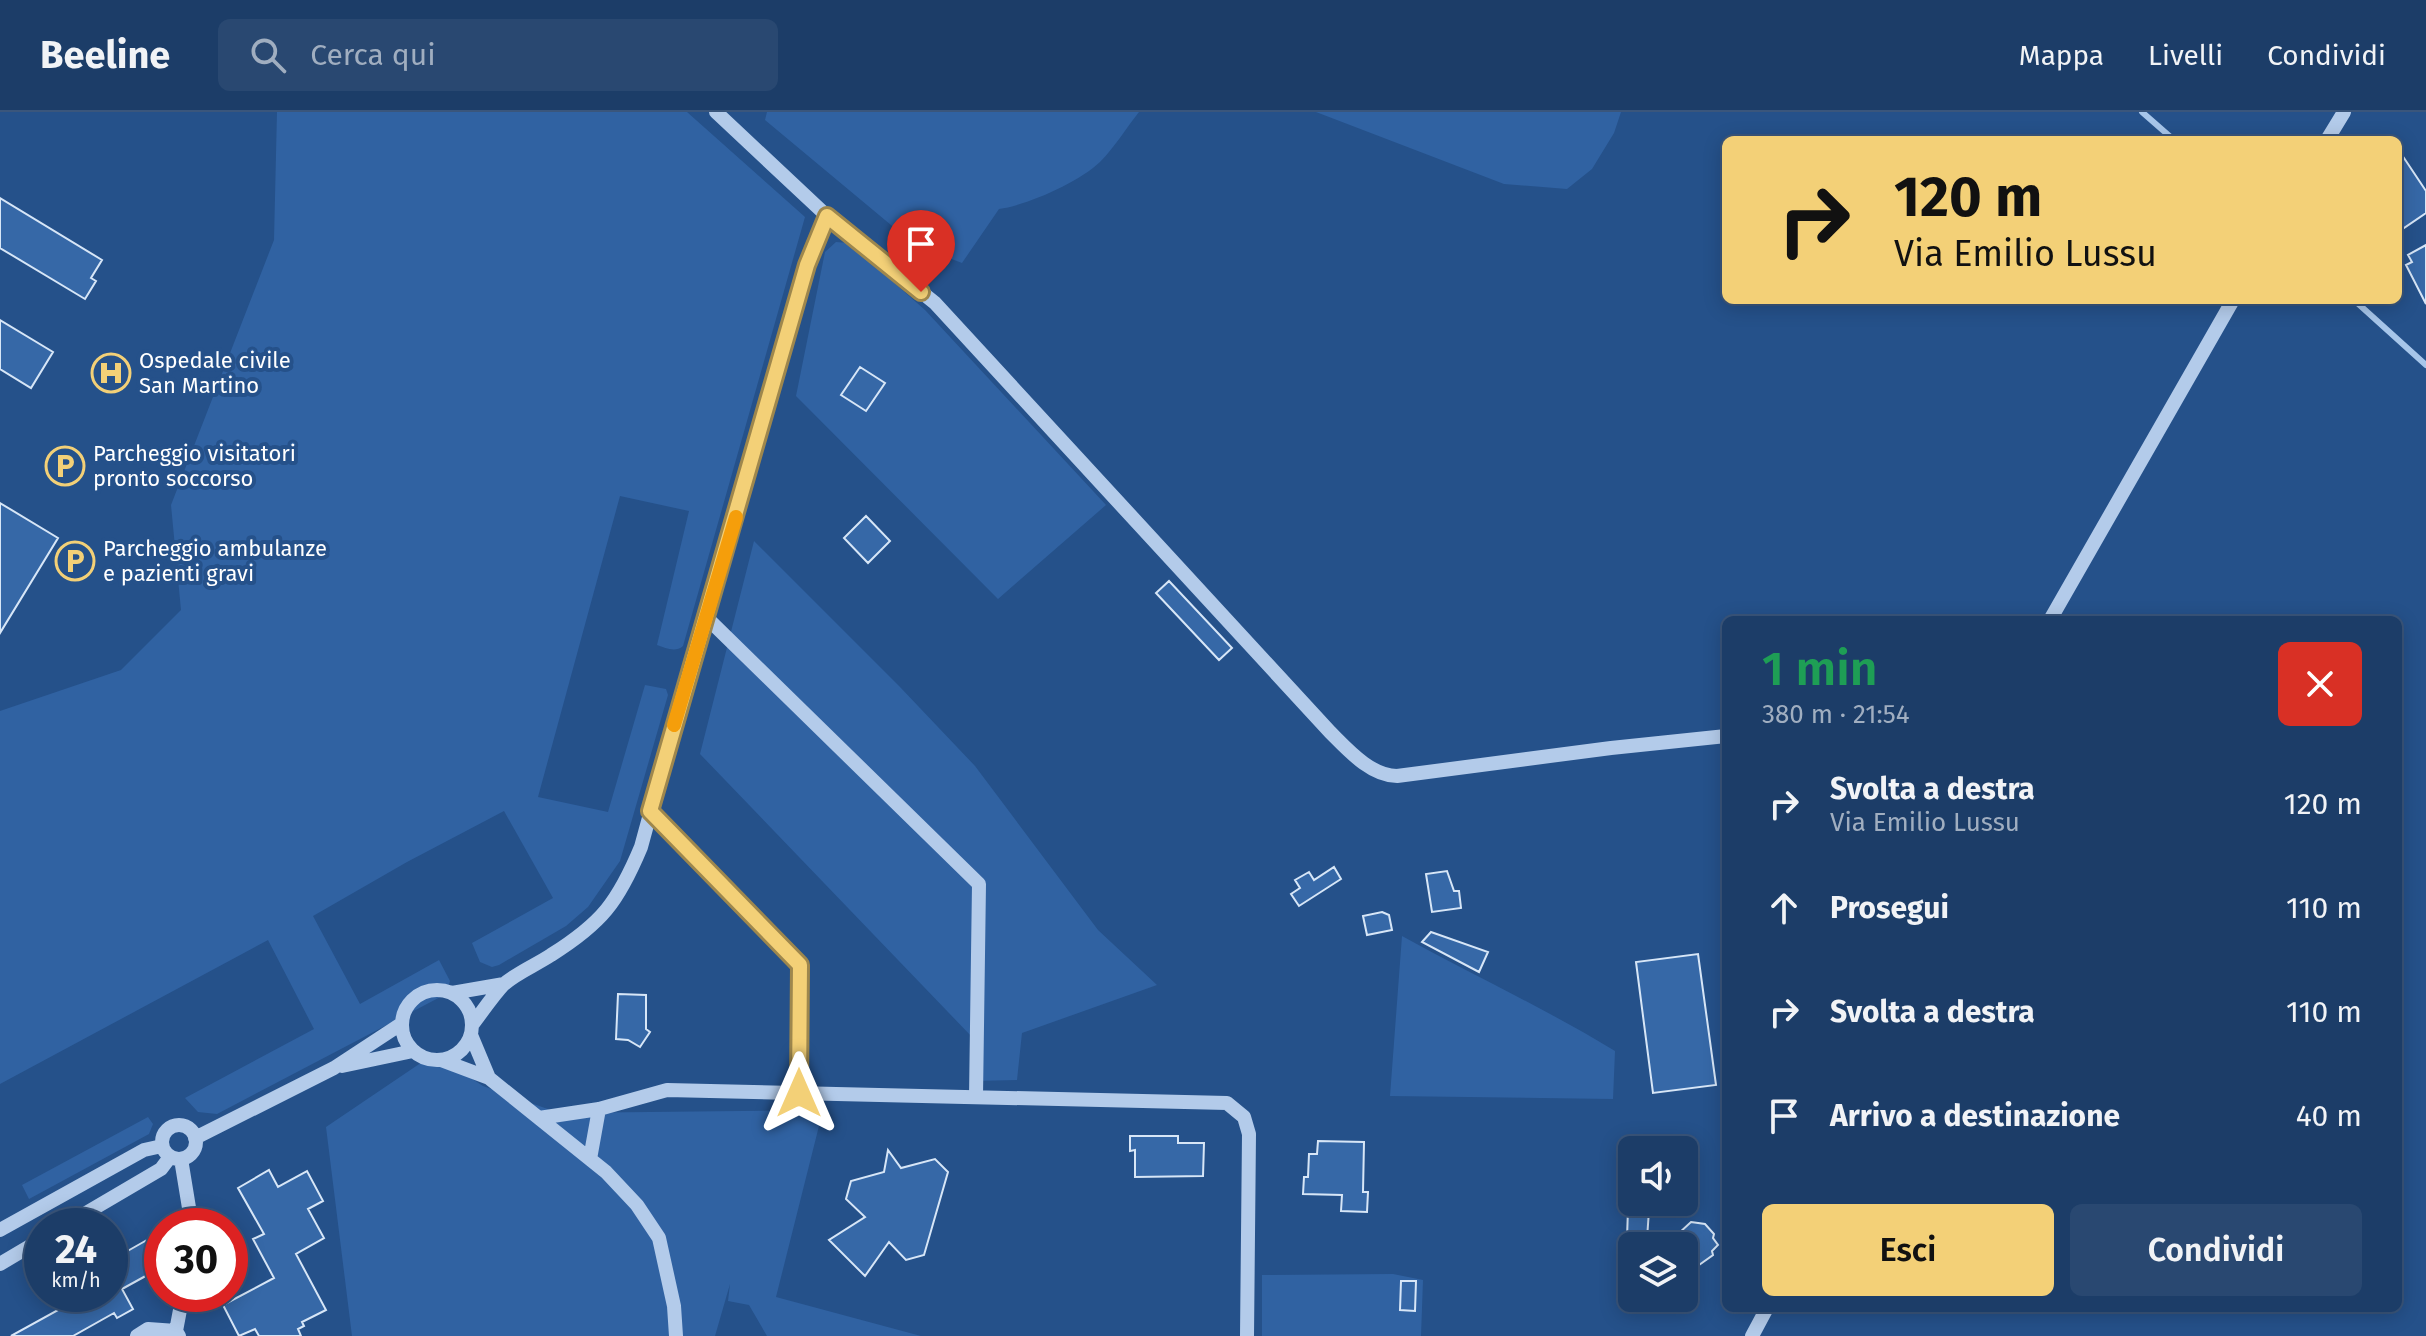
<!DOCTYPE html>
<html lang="it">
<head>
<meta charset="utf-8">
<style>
  :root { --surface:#1c3d68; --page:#294871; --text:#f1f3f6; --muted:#a0aec0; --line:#3a567c; --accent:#f3d077 }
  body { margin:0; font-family:"Fira Sans",sans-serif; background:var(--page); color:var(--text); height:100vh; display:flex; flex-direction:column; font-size:30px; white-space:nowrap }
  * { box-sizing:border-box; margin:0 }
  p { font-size:26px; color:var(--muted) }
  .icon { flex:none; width:44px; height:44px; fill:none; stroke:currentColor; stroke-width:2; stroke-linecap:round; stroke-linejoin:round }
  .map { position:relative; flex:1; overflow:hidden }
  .drawer { position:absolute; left:1722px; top:504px; width:680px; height:696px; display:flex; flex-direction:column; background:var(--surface); border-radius:12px; box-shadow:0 4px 20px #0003,0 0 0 2px var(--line) }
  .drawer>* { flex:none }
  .guide { position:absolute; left:1722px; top:24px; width:680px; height:168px; border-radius:12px; box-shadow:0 4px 20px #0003,0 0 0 2px var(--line); background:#f3d077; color:#111; overflow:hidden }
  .buttons { position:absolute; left:1618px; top:1024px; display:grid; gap:16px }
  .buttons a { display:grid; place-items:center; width:80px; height:80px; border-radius:12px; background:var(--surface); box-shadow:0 4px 20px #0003,0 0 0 2px var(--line); font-size:40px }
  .speed { position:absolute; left:24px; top:1096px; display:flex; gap:16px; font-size:40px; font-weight:700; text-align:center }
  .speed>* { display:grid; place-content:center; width:104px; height:104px; border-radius:50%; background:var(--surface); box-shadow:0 4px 20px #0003,0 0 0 2px var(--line); line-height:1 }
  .speed small { font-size:20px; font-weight:400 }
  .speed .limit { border:12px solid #d22; background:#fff; color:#111 }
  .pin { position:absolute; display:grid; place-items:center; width:68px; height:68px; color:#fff; margin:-82px -34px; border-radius:50% 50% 50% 0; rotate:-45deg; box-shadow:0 0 8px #0007 }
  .pin .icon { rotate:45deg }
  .me { position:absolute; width:88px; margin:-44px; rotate:0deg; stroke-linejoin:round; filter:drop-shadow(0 0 6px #0008) }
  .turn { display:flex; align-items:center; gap:28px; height:168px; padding:0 40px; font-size:36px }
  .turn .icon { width:104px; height:104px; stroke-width:2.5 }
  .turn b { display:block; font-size:56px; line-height:68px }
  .round { display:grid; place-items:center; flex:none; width:84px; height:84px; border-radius:12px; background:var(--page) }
  .headline { display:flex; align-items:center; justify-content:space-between; height:136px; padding:0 40px }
  h1 { font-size:48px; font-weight:600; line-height:60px; color:#1e9e55 }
  .primary-button { display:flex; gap:16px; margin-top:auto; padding:16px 40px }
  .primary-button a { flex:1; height:92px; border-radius:12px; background:var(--accent); color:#111; font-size:32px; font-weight:600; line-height:92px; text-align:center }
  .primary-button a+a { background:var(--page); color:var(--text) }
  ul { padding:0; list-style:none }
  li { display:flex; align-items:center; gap:24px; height:104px; padding:0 40px }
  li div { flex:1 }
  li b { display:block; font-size:30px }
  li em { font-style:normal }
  header { display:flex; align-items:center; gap:48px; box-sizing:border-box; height:112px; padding:0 40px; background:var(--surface); border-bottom:2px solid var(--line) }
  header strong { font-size:38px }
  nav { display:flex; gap:44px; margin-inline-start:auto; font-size:28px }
  .search { width:560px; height:72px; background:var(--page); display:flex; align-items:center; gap:20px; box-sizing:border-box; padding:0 28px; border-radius:12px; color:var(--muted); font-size:30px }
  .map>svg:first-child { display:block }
  .green { fill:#3062a2 }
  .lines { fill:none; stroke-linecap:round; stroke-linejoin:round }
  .stream { stroke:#a7c6ea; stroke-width:6 }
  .building { fill:#3668a7; stroke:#d7e6f7; stroke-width:2 }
  .minor { stroke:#b3cbea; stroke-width:14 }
  .route-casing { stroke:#9e874d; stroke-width:20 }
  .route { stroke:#f3d077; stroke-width:14 }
  .slow { stroke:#f59e0b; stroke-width:14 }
  .labels { text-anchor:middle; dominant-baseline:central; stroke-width:8; stroke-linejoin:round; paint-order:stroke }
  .poi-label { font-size:22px; fill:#fff; stroke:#25518a; text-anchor:start }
</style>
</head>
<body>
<header>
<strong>Beeline</strong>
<div class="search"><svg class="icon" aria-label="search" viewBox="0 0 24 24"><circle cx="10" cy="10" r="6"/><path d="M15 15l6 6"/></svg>Cerca qui</div>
<nav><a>Mappa</a><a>Livelli</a><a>Condividi</a></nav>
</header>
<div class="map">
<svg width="2426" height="1224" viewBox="0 0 2426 1224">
  <rect width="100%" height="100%" fill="#25518a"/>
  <!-- green -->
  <path class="green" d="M277,0H687L805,105L683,534C675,541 666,536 657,533L689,399L620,384L538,685L608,700L645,573L666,577L668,583L620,749L588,795L566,814L499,853L492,855L480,850L472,831L553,786L504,699L407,750L313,804L360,892L439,848L450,869L446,882L217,1002L198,1000L185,986L314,917L268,828L0,972V599L121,558L181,498L171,393L274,128Z
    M767,0H1139C1126,16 1115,35 1100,50C1079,70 1028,93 999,97L962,151L915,133L765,8Z
    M1316,0H1621L1614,21L1592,57L1567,77L1504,72Z
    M836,130L849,131L925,198L1106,393L998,487L796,284L825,140Z
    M754,429L900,575L975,654L1098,818L1157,873L1022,921L1017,968L972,969L973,926L700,642Z
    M1402,824C1473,863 1546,897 1615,939L1613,987L1390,984Z
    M434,942L483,974L559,1001L823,998L776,1185L921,1224H767L749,1193L728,1189L730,1172L715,1224H352L326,1015Z
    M148,1005L153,1012L149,1022L29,1087L22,1073Z
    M1393,1162L1423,1168L1421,1224H1262V1163Z"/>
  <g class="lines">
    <!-- stream -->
    <path class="stream" d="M2142,0L2174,28
      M2354,188L2426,253"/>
  </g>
  <!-- building -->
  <path class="building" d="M2398,37L2426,79V101L2398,120Z
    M0,86L102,148L91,166L96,169L85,187L0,136Z
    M2426,133V192L2406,153L2412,150L2408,143Z
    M0,208L53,240L31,276L0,257Z
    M860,255L885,271L866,299L841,283Z
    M0,391L58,426L0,521Z
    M866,404L890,429L868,451L844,426Z
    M1169,469L1232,536L1219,548L1156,481Z
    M1334,755L1341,767L1299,794L1291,782L1300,776L1295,768L1309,760L1314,768Z
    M1447,759L1454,779H1459L1461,796L1432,800L1426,762Z
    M1382,800L1389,803L1392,818L1367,823L1363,804Z
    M1431,820L1488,840L1479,860L1422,830Z
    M1698,842L1716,973L1653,981L1636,850Z
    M618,882L646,883V917L650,920L640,935L628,928L616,927Z
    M1130,1024H1178V1031H1204L1203,1064L1135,1065V1038L1130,1039Z
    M1318,1029L1364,1030L1363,1080H1368L1367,1100L1341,1099L1342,1083L1303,1082L1304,1065H1308L1309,1042H1317Z
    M888,1038L901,1056L935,1047L948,1060L924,1143L906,1148L889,1130L865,1164L829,1128L865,1105L846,1087L851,1069L884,1060Z
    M269,1058L278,1075L307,1059L323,1089L308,1097L324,1126L296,1142L326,1198L302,1210L304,1214L298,1217L301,1224H259L255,1217L239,1224L223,1193L274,1166L253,1127L264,1122L238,1076Z
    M1628,1097L1649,1098L1647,1127L1627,1126Z
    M1691,1110L1705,1112L1714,1122L1713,1126L1718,1133L1712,1139L1713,1143L1692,1158L1684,1149L1690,1134H1676L1678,1122Z
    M154,1124L162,1138V1185L151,1161L122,1177L133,1197L117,1206L114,1201L73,1224H11L87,1182H110V1149Z
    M1401,1169H1416L1415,1199L1400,1198Z"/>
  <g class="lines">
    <!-- minor -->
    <path class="minor" d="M716,0L827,104L935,191L1330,620C1348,638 1371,664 1397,664L1611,636L1726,624
      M2327,28L2344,0
      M706,505L979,772L976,985
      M2050,508L2233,188
      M650,699L800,853L799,981
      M402 913a35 35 0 1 1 70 0a35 35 0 1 1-70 0Z
      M452,881L504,872
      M472,913C482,900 492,885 503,873C516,861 536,853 551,843C602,811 618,790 641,735L689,559L807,153L827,104
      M471,923L489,966
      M441,948L489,966L606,1060L637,1093L659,1126L674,1194L676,1224
      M342,954L413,939
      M539,1006L599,997L667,978L1227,991L1244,1005L1249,1022L1247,1224
      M162 1030a17 17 0 1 1 34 0a17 17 0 1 1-34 0Z
      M195,1026L334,956L401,912
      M181,1047L192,1114
      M590,1047L599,997
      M64,1114L161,1057L170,1045
      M0,1118L144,1038L162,1034
      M0,1152L42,1127
      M137,1224L148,1217L176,1219
      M179,1224L176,1219L183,1182
      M1752,1224L1767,1196"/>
  </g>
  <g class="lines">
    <defs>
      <path id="route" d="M799,981L800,853L650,699L807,153L827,104L921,180"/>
    </defs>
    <!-- route casing -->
    <use href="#route" class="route-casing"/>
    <!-- route -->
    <use href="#route" class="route"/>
    <!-- slow -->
    <path class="slow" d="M674,613L736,405"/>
  </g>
  <!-- icons -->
  <defs>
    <symbol id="hospital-ring" viewBox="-11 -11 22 22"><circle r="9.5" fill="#25518a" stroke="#f3d077" stroke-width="1.5"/><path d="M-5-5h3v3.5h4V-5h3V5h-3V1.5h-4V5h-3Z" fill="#f3d077"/></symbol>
    <symbol id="parking-ring" viewBox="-11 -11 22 22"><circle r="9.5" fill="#25518a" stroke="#f3d077" stroke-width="1.5"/><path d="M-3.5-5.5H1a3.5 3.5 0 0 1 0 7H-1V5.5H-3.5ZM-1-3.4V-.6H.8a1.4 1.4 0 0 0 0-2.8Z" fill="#f3d077"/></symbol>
  </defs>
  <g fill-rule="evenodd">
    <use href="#hospital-ring" x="89" y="239" width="44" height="44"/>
    <use href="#parking-ring" x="43" y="332" width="44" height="44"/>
    <use href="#parking-ring" x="53" y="427" width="44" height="44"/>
  </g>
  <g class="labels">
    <!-- poi labels -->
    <g class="poi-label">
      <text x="139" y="248">Ospedale civile<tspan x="139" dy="25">San Martino</tspan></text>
      <text x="93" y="341">Parcheggio visitatori<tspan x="93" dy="25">pronto soccorso</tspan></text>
      <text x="103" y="436">Parcheggio ambulanze<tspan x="103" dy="25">e pazienti gravi</tspan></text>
    </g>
  </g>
</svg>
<div class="buttons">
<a><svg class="icon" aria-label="sound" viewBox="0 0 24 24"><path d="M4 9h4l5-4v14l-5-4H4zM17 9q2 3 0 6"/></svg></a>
<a><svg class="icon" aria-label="layers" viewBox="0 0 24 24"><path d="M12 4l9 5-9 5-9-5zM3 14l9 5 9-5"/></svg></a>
</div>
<div class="speed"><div>24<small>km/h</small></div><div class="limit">30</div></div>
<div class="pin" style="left:921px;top:180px;background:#d93025"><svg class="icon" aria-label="arrive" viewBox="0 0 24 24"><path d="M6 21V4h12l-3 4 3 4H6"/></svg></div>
<svg class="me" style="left:799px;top:981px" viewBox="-20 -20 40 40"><path d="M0-17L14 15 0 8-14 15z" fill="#f3d077" stroke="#fff" stroke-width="4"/></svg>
<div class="guide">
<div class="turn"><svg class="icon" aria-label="right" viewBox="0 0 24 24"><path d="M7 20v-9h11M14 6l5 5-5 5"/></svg><div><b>120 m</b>Via Emilio Lussu</div></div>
</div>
<section class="drawer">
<div class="headline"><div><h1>1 min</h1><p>380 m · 21:54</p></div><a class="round" style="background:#d93025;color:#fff"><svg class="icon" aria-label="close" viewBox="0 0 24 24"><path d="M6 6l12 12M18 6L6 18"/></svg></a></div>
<ul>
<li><svg class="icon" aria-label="right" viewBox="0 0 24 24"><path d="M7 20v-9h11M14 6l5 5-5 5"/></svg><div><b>Svolta a destra</b><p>Via Emilio Lussu</p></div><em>120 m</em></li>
<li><svg class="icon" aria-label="ahead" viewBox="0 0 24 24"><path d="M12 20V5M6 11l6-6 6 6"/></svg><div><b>Prosegui</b></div><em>110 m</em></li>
<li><svg class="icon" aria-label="right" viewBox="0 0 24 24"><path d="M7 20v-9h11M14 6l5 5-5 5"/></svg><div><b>Svolta a destra</b></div><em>110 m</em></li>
<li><svg class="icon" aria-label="arrive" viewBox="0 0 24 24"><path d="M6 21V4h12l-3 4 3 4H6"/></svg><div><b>Arrivo a destinazione</b></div><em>40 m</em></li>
</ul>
<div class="primary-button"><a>Esci</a><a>Condividi</a></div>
</section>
</div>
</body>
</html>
